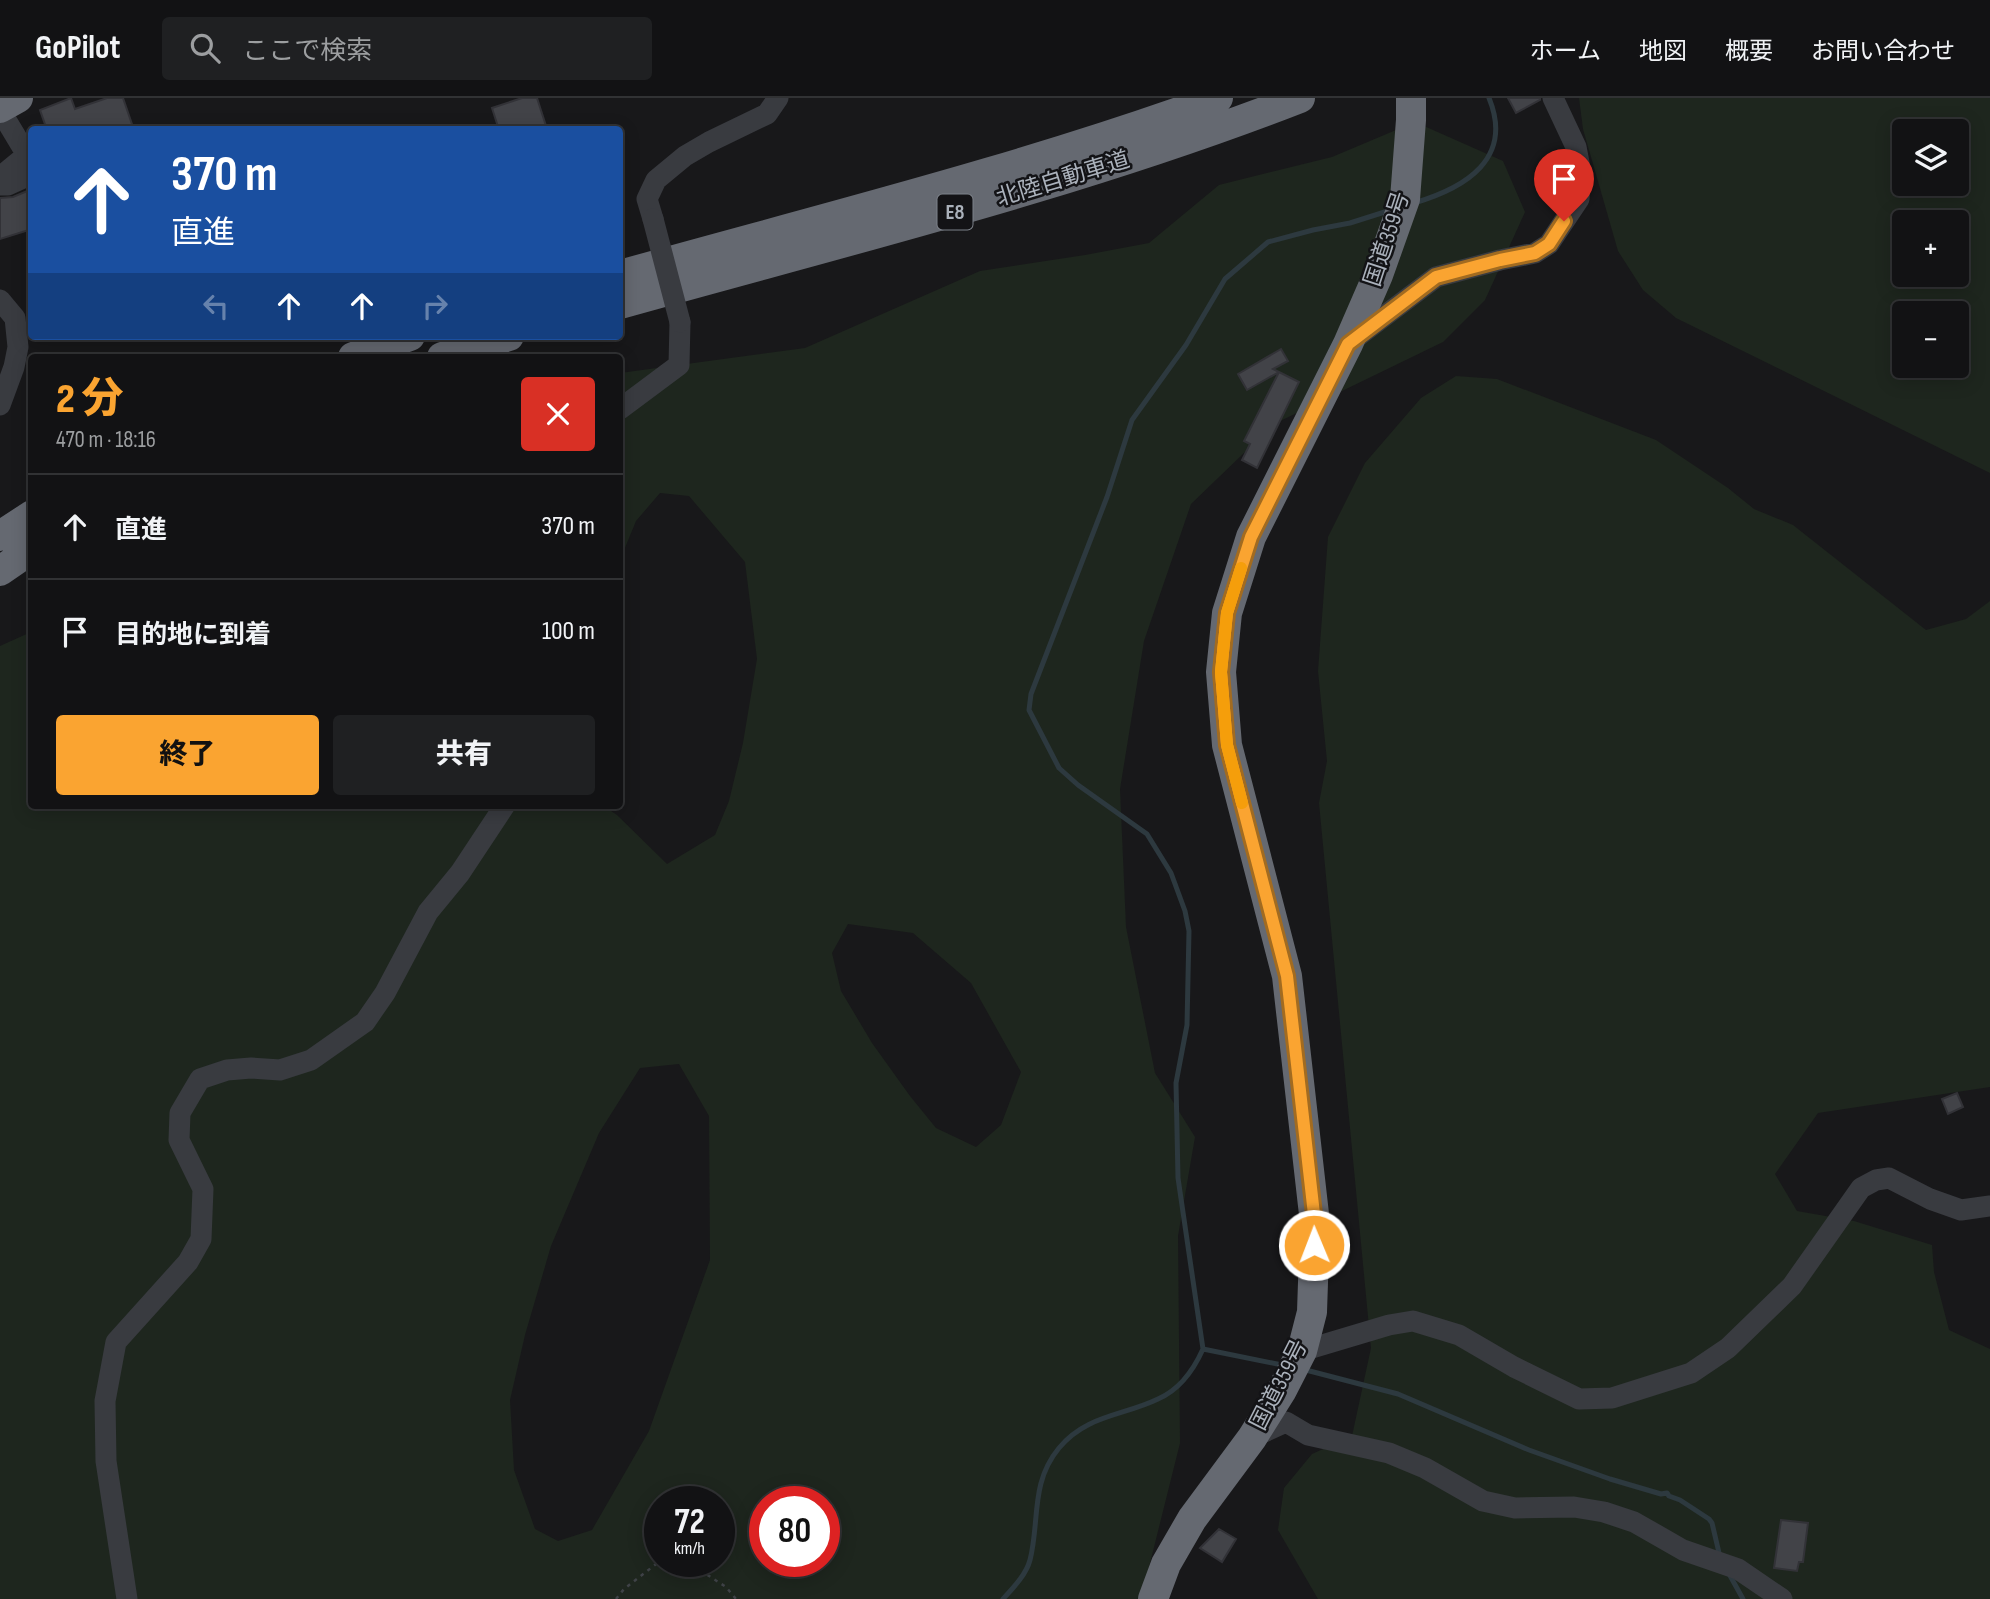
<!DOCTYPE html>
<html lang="ja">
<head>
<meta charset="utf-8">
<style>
  :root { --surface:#121214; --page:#1f2022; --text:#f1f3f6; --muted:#9c9ea0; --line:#313234; --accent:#faa431 }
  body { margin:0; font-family:"Sofia Sans Condensed","Noto Sans JP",sans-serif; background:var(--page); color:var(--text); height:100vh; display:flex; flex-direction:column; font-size:26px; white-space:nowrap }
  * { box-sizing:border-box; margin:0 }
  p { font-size:23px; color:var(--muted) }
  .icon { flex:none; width:38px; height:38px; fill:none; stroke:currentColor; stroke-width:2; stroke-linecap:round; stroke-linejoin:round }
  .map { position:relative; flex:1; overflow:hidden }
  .sheet { position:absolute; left:28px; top:256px; width:595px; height:455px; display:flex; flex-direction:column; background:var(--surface); border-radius:7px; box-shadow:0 4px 18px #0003,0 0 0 2px var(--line) }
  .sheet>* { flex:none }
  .guide { position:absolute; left:28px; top:28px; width:595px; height:214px; border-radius:7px; box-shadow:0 4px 18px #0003,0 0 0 2px var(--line); background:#1a4fa0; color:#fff; overflow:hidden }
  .controls { position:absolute; left:1892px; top:21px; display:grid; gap:14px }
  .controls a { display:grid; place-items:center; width:77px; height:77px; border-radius:7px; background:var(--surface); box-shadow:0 4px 18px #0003,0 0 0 2px var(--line); font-size:35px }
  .speed { position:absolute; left:644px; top:1388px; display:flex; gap:14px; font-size:35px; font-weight:700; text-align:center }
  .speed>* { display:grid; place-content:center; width:91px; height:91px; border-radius:50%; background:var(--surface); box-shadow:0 4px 18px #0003,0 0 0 2px var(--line); line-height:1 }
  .speed small { font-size:18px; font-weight:400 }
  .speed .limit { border:10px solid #d22; background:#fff; color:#111 }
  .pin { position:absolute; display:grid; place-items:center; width:60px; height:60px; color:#fff; margin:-72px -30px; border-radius:50% 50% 50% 0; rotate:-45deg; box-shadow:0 0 7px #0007 }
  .pin .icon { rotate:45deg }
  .me { position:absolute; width:77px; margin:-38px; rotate:359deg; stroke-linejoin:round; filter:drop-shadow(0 0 5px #0008) }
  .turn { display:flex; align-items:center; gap:24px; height:147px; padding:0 28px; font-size:32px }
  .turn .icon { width:91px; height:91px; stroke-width:2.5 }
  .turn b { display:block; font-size:49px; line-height:60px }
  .lanes { display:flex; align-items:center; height:66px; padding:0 28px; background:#0003; justify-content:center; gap:35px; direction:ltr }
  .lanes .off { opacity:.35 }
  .round { display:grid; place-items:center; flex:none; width:74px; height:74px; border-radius:7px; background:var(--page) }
  .summary { display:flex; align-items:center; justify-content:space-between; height:119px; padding:0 28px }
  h1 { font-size:42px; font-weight:800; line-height:52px; color:var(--accent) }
  .action { display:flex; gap:14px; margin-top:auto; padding:14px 28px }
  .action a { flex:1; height:80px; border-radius:7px; background:var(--accent); color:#111; font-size:28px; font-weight:800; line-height:80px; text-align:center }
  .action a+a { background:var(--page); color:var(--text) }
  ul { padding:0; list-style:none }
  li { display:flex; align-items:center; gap:21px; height:105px; padding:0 28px; border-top:2px solid var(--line) }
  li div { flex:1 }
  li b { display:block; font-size:26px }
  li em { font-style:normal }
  header { display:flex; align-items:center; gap:42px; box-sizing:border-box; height:98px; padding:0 35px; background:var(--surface); border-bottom:2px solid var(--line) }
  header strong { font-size:33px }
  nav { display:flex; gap:38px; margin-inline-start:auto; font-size:24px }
  .search { width:490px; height:63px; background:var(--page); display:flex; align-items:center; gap:18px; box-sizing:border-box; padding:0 24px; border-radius:7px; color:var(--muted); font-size:26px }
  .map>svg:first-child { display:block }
  .green { fill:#1e261e; fill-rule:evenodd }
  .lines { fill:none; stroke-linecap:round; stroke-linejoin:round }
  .stream { stroke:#2d393f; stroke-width:5 }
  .building { fill:#424348; stroke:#323237; stroke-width:2 }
  .path { stroke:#3f4247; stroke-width:2.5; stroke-dasharray:3.5 5; stroke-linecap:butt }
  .minor { stroke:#393b40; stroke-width:21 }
  .highway { stroke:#656971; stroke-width:30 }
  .minor-bridge { stroke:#393b40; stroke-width:21 }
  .route-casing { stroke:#a26b20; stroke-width:18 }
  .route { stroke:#faa431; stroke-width:12 }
  .slow { stroke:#f59e0b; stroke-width:12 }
  .labels { text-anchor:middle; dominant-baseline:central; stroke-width:5; stroke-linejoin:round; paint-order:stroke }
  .shield { fill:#131316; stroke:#7d828a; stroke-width:2 }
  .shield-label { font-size:21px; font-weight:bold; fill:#aab1bb }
  .street-label { font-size:23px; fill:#aab1bb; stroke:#131316 }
</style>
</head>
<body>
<header>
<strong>GoPilot</strong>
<div class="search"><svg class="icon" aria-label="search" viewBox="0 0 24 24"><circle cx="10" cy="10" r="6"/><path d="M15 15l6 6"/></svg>ここで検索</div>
<nav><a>ホーム</a><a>地図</a><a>概要</a><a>お問い合わせ</a></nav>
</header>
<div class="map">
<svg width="1990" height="1501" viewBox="0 0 1990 1501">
  <rect width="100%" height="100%" fill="#18181a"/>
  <!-- green -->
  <path class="green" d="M1579,0H1990V375L1676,220L1643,192L1618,153L1583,31ZM1904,33H1956V86H1904ZM1904,124H1956V177H1904ZM1904,215H1956V268H1904Z
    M1415,24L1503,63L1525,114L1485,202L1443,244L1274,326L1191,406L1144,543L1120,691L1126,829L1155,975L1195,1039L1178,1138L1180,1345L1141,1501H0V548L31,534L32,707H602L617,717L667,766L715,737L729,703L743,645L757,561L745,464L689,398L660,395L636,423L620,462V275L805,250L980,173L1085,157L1149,145L1219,87L1332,59ZM848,826L913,835L971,885L1021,974L1001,1027L976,1049L936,1030L910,998L872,945L841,893L832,855ZM679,966L709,1018L710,1162L649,1333L592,1432L558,1443L535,1431L514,1372L510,1302L525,1237L551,1148L599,1035L640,970ZM660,1404H719V1463H660ZM765,1404H824V1463H765Z
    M1456,278L1497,281L1656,342L1728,390L1754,411L1793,427L1926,532L1966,521L1990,503V989L1818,1015L1775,1076L1797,1113L1854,1123L1932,1147L1934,1174L1949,1232L1990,1251V1501H1318L1278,1432L1284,1390L1312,1356L1352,1338L1371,1250L1319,705L1327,663L1318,573L1328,439L1365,365L1421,300Z"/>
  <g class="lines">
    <!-- stream -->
    <path class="stream" d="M1414,105C1465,90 1514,61 1489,0
      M1203,1251L1282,1267
      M1302,1271L1398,1296L1529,1352L1610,1381L1661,1396L1667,1395L1669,1398L1680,1402L1709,1421L1712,1425L1720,1459
      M1728,1474L1743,1501
      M1003,1501C1013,1490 1026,1477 1030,1462C1040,1423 1030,1385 1059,1350C1086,1317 1123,1318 1158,1301C1179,1292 1194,1271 1203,1251L1178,1080L1176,985L1187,927L1189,833L1185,813L1171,775L1147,736L1078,687L1059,670L1029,612L1031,596L1107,399L1132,322L1186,247L1225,181L1268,144L1313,132L1350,125L1391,112"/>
  </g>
  <!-- building -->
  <path class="building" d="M71,0L75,11L107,0H123L134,32H47L40,12Z
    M522,0H537L546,28L536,32H499L492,10Z
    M1508,0H1540V2L1516,15Z
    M32,91V131L0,141V100L13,99Z
    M1281,251L1288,263L1273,271L1279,274L1247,292L1238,276Z
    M1279,274L1299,284L1257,370L1242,362L1250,346L1244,343Z
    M1957,995L1963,1009L1948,1016L1942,1001Z
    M1781,1422L1808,1425L1803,1464H1799L1797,1473L1774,1470Z
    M1219,1431L1236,1441L1222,1464L1200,1450Z"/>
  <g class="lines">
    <!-- path -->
    <path class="path" d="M686,1463L726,1489L736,1501
      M616,1501L624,1491L660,1463"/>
    <!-- minor -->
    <path class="minor" d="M0,12L27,57L0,79
      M0,87H8L32,76
      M653,121L647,101L656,82L685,58L709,44L767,16L778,0
      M0,202L15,220L18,249L14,269L0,307
      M1350,244L1436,179L1500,162L1535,155L1549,146L1579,101L1581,75L1576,49L1553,0
      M620,311L679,267L680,224
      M1302,1253L1389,1227L1413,1223L1459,1237L1514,1269L1579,1301L1612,1300L1691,1275L1728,1250L1792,1188L1861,1090L1876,1082L1889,1080L1930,1101L1961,1112L1990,1108
      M1253,1339L1286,1324L1308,1337L1389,1355L1425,1370L1483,1403L1515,1410L1574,1409L1604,1414L1634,1424L1683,1452L1738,1471L1782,1501
      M127,1501L106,1363L105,1303L116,1244L188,1164L201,1141L203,1091L179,1042L180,1015L200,981L227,972L251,970L280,972L311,962L365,924L385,895L428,814L460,775L505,707"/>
    <!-- highway -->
    <path class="highway" d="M0,10L18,0
      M620,177C820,121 1023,71 1218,0
      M620,206C848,142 1079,86 1300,0
      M353,259L410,238
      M442,259L509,238
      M0,438L32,417
      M0,473L32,451
      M1153,1501L1166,1466L1192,1421L1252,1340L1282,1292L1302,1253L1312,1214L1315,1125L1287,878L1227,647L1221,574L1227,515L1251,439L1348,246L1378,177L1405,101L1411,22V0"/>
    <!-- minor-bridge -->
    <path class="minor-bridge" d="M653,121L680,224"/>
  </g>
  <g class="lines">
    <defs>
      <path id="route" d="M1314,1147L1315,1125L1287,878L1227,647L1221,574L1227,515L1251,439L1348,246L1436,179L1500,162L1535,155L1549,146L1564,123"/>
    </defs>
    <!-- route casing -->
    <use href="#route" class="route-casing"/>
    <!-- route -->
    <use href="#route" class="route"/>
    <!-- slow -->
    <path class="slow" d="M1241,470L1227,515L1221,574L1227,647L1242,705"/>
  </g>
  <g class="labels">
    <!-- shield labels -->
    <rect class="shield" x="937.5" y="96.5" width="35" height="35" rx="5"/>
    <g class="shield-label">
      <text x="955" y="114">E8</text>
    </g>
    <!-- street labels -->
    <g class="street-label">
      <text transform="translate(1063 81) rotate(-17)">北陸自動車道</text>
      <text transform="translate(1387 141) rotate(-72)">国道359号</text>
      <text transform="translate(1279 1287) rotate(-63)">国道359号</text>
    </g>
  </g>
</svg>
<div class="controls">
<a><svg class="icon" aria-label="layers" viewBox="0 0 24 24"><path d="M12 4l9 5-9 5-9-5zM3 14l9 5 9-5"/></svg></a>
<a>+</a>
<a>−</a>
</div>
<div class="speed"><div>72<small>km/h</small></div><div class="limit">80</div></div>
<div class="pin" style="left:1564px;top:123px;background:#d93025"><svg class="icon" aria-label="arrive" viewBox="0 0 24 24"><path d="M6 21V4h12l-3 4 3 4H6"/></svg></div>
<svg class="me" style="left:1314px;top:1147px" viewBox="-20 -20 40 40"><circle r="17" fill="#faa431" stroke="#fff" stroke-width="3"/><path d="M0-11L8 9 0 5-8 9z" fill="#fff"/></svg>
<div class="guide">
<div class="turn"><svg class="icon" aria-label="ahead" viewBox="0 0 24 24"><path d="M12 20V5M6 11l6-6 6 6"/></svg><div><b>370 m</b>直進</div></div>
<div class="lanes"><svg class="icon off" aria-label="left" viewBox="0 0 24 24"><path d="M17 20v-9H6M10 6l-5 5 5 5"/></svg><svg class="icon" aria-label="ahead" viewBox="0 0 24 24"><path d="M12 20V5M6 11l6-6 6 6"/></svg><svg class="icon" aria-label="ahead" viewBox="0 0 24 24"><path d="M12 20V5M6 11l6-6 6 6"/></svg><svg class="icon off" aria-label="right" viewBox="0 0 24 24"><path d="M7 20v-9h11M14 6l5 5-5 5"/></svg></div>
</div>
<section class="sheet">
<div class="summary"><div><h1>2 分</h1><p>470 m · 18:16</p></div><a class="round" style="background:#d93025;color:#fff"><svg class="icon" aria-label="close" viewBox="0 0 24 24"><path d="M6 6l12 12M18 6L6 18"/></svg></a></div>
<ul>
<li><svg class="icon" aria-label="ahead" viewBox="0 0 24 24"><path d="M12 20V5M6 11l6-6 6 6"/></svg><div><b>直進</b></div><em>370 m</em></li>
<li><svg class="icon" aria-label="arrive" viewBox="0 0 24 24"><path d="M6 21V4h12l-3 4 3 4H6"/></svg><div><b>目的地に到着</b></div><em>100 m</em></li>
</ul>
<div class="action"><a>終了</a><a>共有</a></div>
</section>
</div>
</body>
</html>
